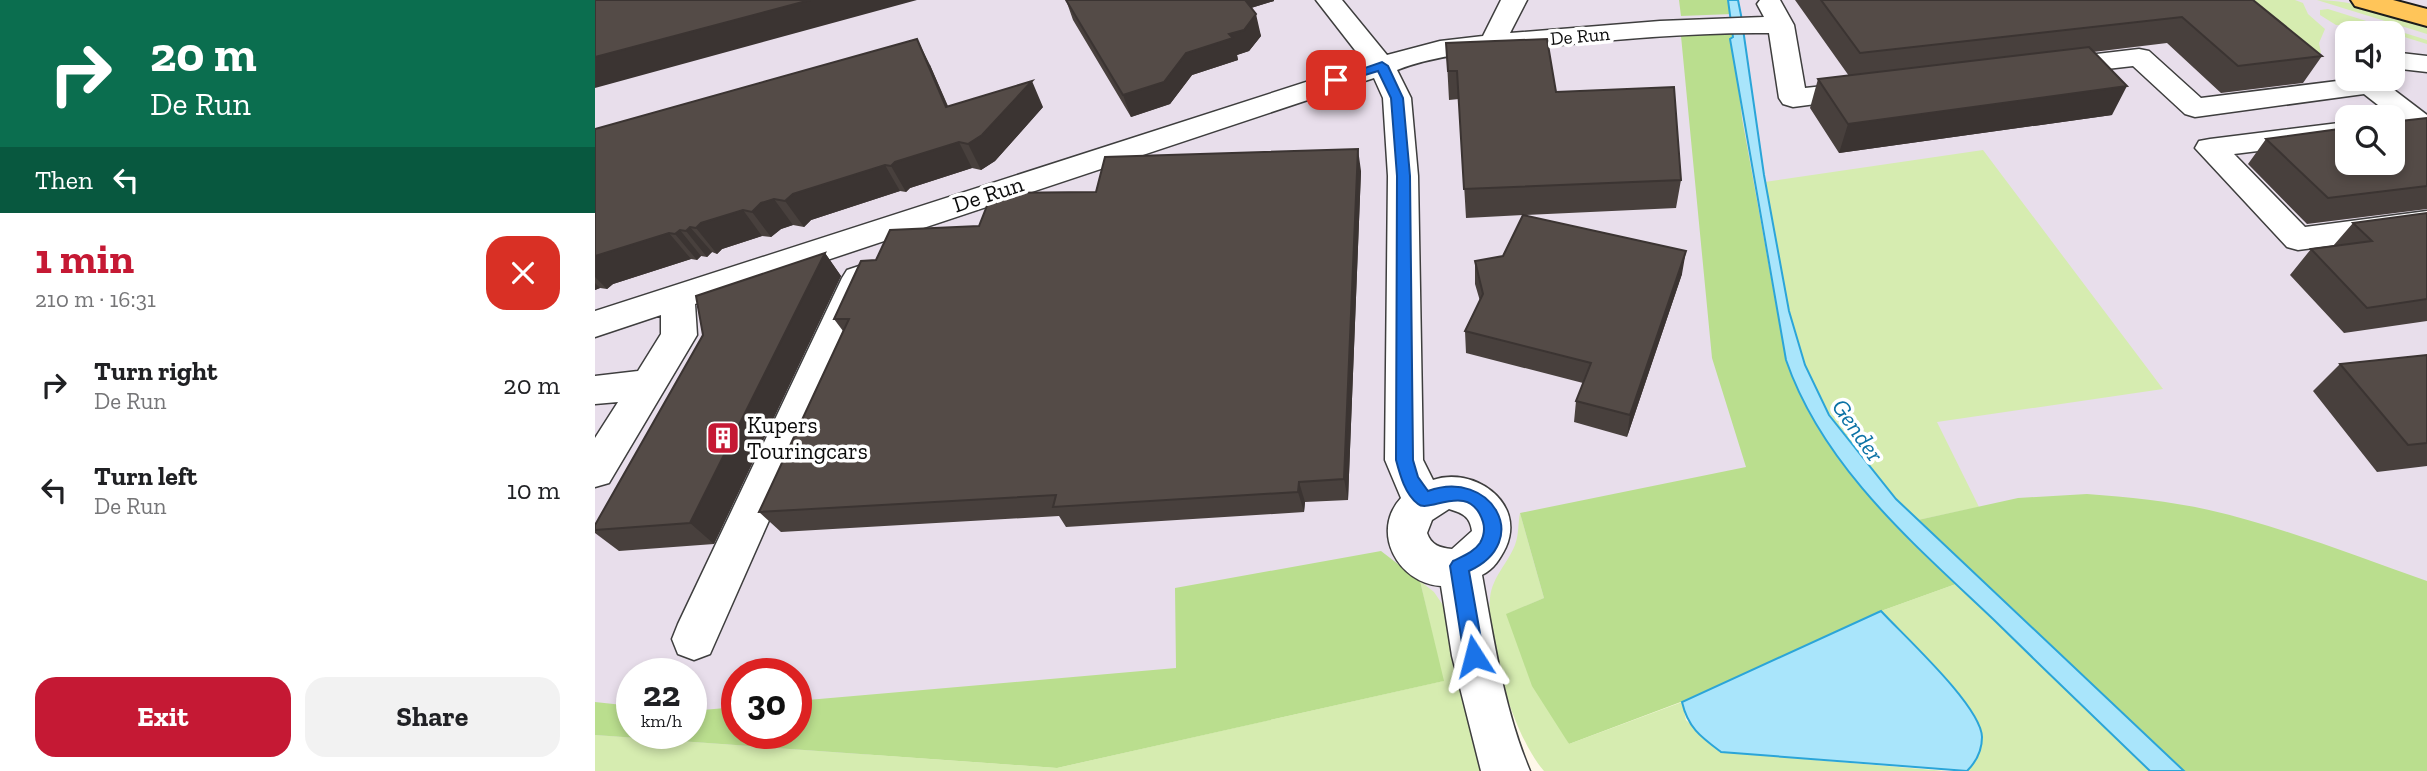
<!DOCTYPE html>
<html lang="en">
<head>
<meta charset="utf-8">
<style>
  :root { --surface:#fff; --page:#f2f2f2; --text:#202124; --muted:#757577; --accent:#c51934 }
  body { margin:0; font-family:"Zilla Slab",serif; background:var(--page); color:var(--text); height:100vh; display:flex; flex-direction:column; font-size:26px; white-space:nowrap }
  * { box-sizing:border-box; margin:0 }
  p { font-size:23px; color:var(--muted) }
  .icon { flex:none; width:38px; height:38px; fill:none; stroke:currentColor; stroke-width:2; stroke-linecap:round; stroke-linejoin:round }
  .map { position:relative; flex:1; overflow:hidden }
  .sheet { display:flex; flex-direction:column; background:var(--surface); width:595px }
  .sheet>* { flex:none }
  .top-card { background:#0b6e4f; color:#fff; overflow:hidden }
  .buttons { position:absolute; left:1740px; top:21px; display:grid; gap:14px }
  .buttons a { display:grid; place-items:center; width:70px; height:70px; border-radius:14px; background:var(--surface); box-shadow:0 4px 10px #0003; font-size:35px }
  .speed { position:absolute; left:21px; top:658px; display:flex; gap:14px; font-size:35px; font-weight:700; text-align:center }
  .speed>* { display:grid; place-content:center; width:91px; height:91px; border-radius:50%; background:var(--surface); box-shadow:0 4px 10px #0003; line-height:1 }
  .speed small { font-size:18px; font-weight:400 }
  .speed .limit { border:10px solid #d22; background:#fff; color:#111 }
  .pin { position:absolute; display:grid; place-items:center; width:60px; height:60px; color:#fff; margin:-30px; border-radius:14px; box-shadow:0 4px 10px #0006 }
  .me { position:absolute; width:77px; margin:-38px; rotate:351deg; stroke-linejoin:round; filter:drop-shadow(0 0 5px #0008) }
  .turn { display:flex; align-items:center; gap:24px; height:147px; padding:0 35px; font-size:32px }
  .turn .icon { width:91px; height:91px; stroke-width:2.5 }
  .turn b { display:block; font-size:49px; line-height:60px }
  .then { display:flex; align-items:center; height:66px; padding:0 35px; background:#0003; gap:14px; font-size:26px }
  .round { display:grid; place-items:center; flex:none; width:74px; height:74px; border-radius:21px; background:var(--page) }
  .overview { display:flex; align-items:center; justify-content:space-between; height:119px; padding:0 35px }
  h1 { font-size:42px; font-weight:700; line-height:52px; color:var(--accent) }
  .button { display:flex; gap:14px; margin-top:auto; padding:14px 35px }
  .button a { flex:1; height:80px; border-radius:21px; background:var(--accent); color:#fff; font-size:28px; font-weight:700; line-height:80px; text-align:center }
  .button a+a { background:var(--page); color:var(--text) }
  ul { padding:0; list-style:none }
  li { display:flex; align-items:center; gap:21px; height:105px; padding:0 35px }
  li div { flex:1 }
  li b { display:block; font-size:26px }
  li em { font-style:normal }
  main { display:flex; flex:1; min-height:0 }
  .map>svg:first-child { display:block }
  .industrial { fill:#e8deeb; fill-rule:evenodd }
  .green { fill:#d6ecb0 }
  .forest { fill:#bade8e }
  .water { fill:#a9e5fb; stroke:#2ba5d8; stroke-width:2 }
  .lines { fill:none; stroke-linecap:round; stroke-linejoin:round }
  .minor-casing { stroke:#3e3e3e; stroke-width:3 }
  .major-casing { stroke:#1c1c1c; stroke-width:4 }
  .minor { fill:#fff; fill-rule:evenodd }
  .major { fill:#ffc559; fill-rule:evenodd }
  .wall { fill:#48403d }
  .shaded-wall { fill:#3b3432 }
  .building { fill:#544b47; stroke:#3b3432; stroke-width:2 }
  .route { fill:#1a73e8; stroke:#114b97; stroke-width:2 }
  .labels { text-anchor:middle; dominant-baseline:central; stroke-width:7; stroke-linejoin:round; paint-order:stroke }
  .far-street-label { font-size:19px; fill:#0b0b0b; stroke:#fff }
  .street-label { font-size:23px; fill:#0b0b0b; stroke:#fff }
  .poi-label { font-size:23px; fill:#0b0b0b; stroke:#fff; text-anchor:start }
  .water-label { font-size:24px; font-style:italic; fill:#0c72a5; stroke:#fff }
</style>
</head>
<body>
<main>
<section class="sheet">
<div class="top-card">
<div class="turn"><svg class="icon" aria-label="right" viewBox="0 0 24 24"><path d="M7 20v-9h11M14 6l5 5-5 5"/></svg><div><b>20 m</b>De Run</div></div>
<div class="then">Then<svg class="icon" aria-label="left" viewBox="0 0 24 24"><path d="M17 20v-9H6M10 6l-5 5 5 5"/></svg></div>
</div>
<div class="overview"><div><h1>1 min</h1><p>210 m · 16:31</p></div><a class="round" style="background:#d93025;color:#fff"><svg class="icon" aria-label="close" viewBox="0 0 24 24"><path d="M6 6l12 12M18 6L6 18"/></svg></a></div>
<ul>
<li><svg class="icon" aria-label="right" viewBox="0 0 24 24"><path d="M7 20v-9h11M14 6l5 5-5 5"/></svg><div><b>Turn right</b><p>De Run</p></div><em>20 m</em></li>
<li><svg class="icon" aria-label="left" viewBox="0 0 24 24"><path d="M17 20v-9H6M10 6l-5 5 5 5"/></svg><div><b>Turn left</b><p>De Run</p></div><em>10 m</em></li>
</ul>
<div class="button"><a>Exit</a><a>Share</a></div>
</section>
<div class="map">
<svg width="1832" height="771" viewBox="0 0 1832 771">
  <rect width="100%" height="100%" fill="#fff8e9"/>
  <!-- industrial -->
  <path class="industrial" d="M0,0H1832V597L1495,505L192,771L0,752ZM1752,33H1797V79H1752ZM1752,117H1797V163H1752ZM37,674H96V733H37ZM142,674H201V733H142Z"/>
  <!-- green -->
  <path class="green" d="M1630,0H1700L1708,3L1713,14L1730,29L1724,43L1726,53L1714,52L1670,9Z
    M1722,0C1760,0 1797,15 1832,26V34Z
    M1733,9L1832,40V44L1777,27L1741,25L1725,15V10Z
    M1388,150L1568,389L1342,422L1384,507L1323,520C1277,476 1234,424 1210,365C1188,307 1182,242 1170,182Z
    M925,513L949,598L912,614L974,744L1087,702L1091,720L1126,752L1351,771H949C920,739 890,641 895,598C897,577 913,563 920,545C924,534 923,522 925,513Z
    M825,581L839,592L856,617L885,771H0V735L462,768L848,681Z
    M1361,584L1555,771H1372C1381,762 1387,751 1387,737C1386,705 1310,636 1286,611Z"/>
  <!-- forest -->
  <path class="forest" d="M1084,0H1133L1137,14L1086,16Z
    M1138,34L1147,118L1191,360L1307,530L1361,584L1286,611L1099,697L974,744L937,686L911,614L949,598L925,513L1151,467L1117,358L1086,36Z
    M1492,494C1533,497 1574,501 1614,510C1688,527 1760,556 1832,581V771H1589L1323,520L1423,498Z
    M786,551L825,581L849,681L462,768L0,735V702L37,706V733H96V711L142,707V733H201V701L581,668L580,588Z"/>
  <!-- water -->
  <path class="water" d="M1133,0H1143L1146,15L1169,175L1194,311L1210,365L1234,415L1301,499L1589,771H1555C1502,720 1450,670 1398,619C1318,543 1228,467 1191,360L1135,39L1138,37Z
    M1286,611C1309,636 1386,706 1387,737C1387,751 1381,762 1372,771L1126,752C1106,737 1093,728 1087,702Z"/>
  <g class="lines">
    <defs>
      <path id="minor" d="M721,0H747L792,55L845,41L888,36L906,0H932L915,33L1065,21L1169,17L1162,4L1165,0H1185L1199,25L1210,88L1266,82L1276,84L1280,90L1276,96L1266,98L1198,107L1188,104L1184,98L1174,33C1101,32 1028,39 955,46C904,51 851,51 802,70L816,98L823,176L828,460L838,480C877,466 931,501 911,547C905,559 899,569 887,575C899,641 909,709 935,771H886L857,656L846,586C803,583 775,532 806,498L790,460L793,176L788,98L779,78L100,304L102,335L14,483L0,487V438L23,402L0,404V376L43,371L66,334V315L0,337V311L770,63ZM854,509C867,513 875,516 877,531L857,549C845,548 836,545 832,533L837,520Z
        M1544,49L1554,51L1606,98L1758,79H1793L1790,83L1832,115V128L1797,134V117H1792L1797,116L1769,94L1600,117L1590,114L1538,66L1459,75L1449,73L1445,67L1449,61L1459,59Z
        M1797,52L1832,56V72L1797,68Z
        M1752,122V140L1639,154L1710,227L1832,211V233L1703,250L1692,247L1600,148L1604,141L1615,139Z
        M264,266L276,270L281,278L115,654L99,660L83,654L77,639L83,624L247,278L252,270Z"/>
      <path id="major" d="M1756,0H1798L1832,9V26L1760,6Z"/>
    </defs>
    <!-- minor casing -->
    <use href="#minor" class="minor-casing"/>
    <!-- major casing -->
    <use href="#major" class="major-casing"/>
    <!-- minor -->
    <use href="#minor" class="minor"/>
    <!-- major -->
    <use href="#major" class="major"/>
  </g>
  <!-- wall -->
  <path class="wall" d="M471,0H679V1L656,8L666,36L654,51L642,55L643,60L597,75L575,104L536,117L478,20Z
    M1200,0H1658L1727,56L1708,83L1626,93L1572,43L1498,52L1517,115L1244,153L1215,108L1223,79L1254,76Z
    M851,43L961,92L1086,180L1081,208L931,215L1087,274L1032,437L979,422L981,401L988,383L871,353L870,331L885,301L880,284V261L908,256L928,215L871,218L864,99L854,100Z
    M335,65L353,106L448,107L400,161L386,170L377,168L315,188L311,192L305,191L216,220L209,227L198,225L186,229L176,237L167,236L127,249L122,254L117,252L112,257L106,256L102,260L96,259L18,284L12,289L5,288L0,290V129Z
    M1832,118V209L1712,224L1653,164L1671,139Z
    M766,171L753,500L710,502L709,512L471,527L464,516L186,532L164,512L248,331L239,319L281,260L384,226L501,192Z
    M1832,213V321L1749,333L1695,275L1716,249L1738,246L1758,223Z
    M230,253L246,276L119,544L24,551L0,533V525Z
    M1832,355V466L1782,472L1718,391L1745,364Z"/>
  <!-- shaded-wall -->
  <path class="shaded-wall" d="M215,0H322L0,88V57Z
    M643,0H679V1L646,11Z
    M661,14L666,36L654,51L642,55L643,60L597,75L575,104L536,117L528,95L591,53L634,34Z
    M322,39L335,65L364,133L351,107Z
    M437,81L448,107L400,161L386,170L373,144Z
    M1532,86L1517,115L1244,153L1253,124Z
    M364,142L377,168L315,188L311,192L296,166L300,162Z
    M763,149L766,171L753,500L749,479Z
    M290,165L305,191L216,220L209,227L190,201L198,194Z
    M179,199L198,225L186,229L176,237L157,212L166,203Z
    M148,210L167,236L127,249L122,254L101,228L106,223Z
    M95,227L117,252L112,257L91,231Z
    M85,230L106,256L102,260L80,234Z
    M74,233L96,259L18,284L12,289L0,277V256Z
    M1091,251L1087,274L1032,437L1035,415Z
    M230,253L246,276L119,544L95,523Z
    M0,283L5,288L0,290Z
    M704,482L710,502L709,512L703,492Z"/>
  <!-- building -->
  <path class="building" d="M0,0H215L0,57Z
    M471,0H650L661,14L649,30L634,34L638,38L591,53L569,82L528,95Z
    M1226,0H1658L1727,56L1643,66L1587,17L1265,53Z
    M322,39L351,107L437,81L387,135L373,144L364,142L300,162L296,166L290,165L198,194L190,201L179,199L166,203L157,212L148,210L106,223L101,228L95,227L91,231L85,230L80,234L74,233L0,256V129Z
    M952,39L961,92L1079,87L1086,180L869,189L862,71H853L851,43Z
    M1494,47L1532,86L1253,124L1223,79Z
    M1832,118V186L1733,198L1671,139L1752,128V163H1797V122Z
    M763,149L749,479L704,482L703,492L458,507L461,495L164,512L254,319H239L266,261L281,260L295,230L384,226L397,193L501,192L510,157Z
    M1832,213V299L1772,308L1716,249L1777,241L1758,223Z
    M928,215L1091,251L1035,415L981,401L996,363L870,331L888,294L880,261L908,256Z
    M230,253L95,523L0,530V525L108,335L101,296Z
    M1832,355V443L1813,445L1745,364Z"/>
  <!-- route -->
  <path class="route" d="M787,62L793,66L808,98L815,176L818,460L823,477L833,491C896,468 939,541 874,571L889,656L886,663L879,665L872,663L869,656L855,566L858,561C868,556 879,552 885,543C889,536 890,529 888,522C875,480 834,514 823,504C810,494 805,475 801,460L802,176L796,98L783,71L741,84L735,80Z"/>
  <!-- icons -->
  <defs>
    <symbol id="building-square" viewBox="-11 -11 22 22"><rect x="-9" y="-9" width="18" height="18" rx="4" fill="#c51934" stroke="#fff"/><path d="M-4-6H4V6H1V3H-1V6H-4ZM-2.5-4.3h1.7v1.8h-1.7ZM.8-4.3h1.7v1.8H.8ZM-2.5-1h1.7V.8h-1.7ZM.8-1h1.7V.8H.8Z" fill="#fff"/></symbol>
  </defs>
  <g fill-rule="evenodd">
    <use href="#building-square" x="109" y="419" width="38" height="38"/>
  </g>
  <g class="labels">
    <!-- far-street labels -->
    <g class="far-street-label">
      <text transform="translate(985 36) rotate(-5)">De Run</text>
    </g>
    <!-- street labels -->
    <g class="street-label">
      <text transform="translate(393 194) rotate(-18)">De Run</text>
    </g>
    <!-- poi labels -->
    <g class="poi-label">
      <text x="152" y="425">Kupers<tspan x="152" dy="26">Touringcars</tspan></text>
    </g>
    <!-- water labels -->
    <g class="water-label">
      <text transform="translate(1263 430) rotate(55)">Gender</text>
    </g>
  </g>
</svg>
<div class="buttons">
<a><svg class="icon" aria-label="sound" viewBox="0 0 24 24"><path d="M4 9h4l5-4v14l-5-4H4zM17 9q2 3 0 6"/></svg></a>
<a><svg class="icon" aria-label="search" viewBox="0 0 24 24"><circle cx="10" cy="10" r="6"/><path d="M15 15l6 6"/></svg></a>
</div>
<div class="speed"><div>22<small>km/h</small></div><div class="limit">30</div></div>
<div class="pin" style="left:741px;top:80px;background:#d93025"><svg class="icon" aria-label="arrive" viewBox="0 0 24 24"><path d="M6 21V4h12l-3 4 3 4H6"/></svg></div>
<svg class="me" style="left:879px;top:656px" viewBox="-20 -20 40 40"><path d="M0-17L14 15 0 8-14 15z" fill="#1a73e8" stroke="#fff" stroke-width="4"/></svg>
</div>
</main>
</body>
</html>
